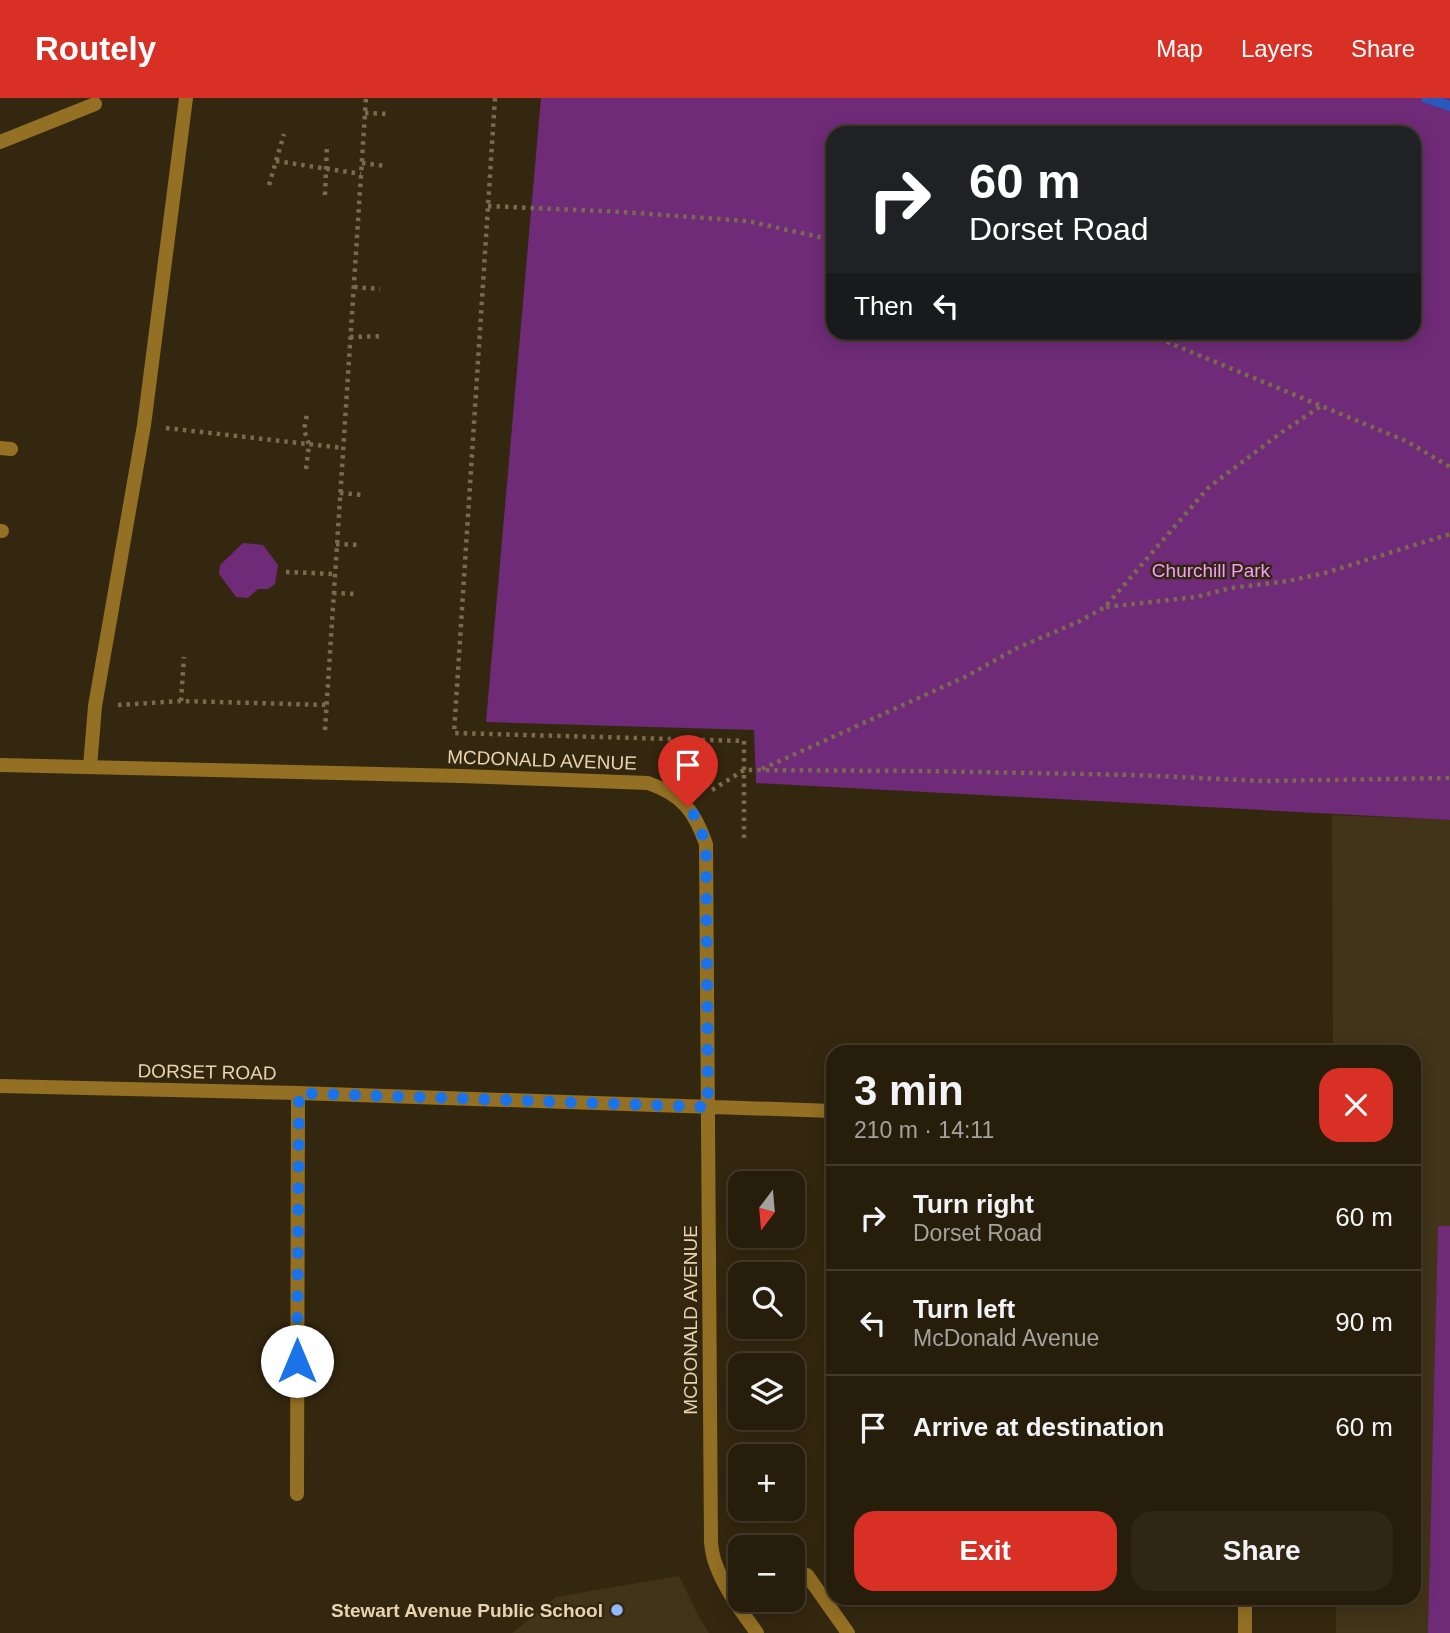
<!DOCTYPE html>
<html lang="en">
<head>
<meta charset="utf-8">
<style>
  :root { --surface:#271d0b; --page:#2f2614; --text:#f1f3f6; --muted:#a4a29d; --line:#433b2c; --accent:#d93025 }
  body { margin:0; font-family:Helvetica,sans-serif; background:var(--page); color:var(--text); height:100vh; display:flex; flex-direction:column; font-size:26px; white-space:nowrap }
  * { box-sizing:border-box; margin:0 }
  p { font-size:23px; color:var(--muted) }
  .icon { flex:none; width:38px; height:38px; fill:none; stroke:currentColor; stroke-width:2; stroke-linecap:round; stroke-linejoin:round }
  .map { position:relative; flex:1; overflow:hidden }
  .details { position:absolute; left:826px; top:947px; width:595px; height:560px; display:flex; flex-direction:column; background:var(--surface); border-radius:21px; box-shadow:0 4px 18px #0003,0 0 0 2px var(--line) }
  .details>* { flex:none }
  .hud { position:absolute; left:826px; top:28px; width:595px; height:214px; border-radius:21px; box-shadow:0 4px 18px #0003,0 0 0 2px var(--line); background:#202124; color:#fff; overflow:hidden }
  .needle { width:46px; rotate:196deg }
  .controls { position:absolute; left:728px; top:1073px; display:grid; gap:14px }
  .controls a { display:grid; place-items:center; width:77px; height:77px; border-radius:14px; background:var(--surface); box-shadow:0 4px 18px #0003,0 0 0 2px var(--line); font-size:35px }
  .pin { position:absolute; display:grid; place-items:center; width:60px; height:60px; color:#fff; margin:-72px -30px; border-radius:50% 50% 50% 0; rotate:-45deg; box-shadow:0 0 7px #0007 }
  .pin .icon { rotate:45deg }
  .me { position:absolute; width:77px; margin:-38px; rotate:0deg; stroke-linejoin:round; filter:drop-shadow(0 0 5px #0008) }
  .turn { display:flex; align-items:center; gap:24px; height:147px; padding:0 28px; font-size:32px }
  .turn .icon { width:91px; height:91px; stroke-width:2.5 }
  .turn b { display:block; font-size:49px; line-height:60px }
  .then { display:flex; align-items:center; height:66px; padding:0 28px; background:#0003; gap:14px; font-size:26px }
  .round { display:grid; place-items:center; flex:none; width:74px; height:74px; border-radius:21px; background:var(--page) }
  .headline { display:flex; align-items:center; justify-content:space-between; height:119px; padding:0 28px }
  h1 { font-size:42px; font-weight:600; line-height:52px }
  .primary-button { display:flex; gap:14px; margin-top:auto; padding:14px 28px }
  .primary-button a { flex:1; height:80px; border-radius:21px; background:var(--accent); color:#fff; font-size:28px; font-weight:600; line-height:80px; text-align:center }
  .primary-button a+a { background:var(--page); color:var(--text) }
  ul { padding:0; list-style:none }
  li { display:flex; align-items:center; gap:21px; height:105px; padding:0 28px; border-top:2px solid var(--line) }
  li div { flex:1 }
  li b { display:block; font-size:26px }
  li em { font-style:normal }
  header { display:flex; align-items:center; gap:42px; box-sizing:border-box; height:98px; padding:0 35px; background:var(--accent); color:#fff }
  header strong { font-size:33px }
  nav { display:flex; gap:38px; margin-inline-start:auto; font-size:24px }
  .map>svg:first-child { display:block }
  .built { fill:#423419 }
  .green { fill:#6f2b78; fill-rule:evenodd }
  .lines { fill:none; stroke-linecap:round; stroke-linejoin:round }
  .stream { stroke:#2959bc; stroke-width:10 }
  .path { stroke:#7a6b4e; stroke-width:4.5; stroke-dasharray:3.5 5; stroke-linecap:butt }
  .lane { stroke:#937023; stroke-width:14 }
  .street { stroke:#937023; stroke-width:14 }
  .route { stroke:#1a73e8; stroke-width:12; stroke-dasharray:0 21.6 }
  .poi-dot { fill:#92b7fd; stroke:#34270f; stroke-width:2.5 }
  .labels { text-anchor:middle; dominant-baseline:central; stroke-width:5; stroke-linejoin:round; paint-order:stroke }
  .park-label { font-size:19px; fill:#f39efe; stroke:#34270f }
  .street-label { font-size:19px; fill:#e7d3af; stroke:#34270f }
  .poi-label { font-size:19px; font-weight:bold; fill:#e7d3af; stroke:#34270f; text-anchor:end }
</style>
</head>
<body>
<header>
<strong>Routely</strong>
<nav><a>Map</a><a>Layers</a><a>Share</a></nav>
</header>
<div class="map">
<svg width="1450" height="1535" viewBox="0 0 1450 1535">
  <rect width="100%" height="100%" fill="#34270f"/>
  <!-- built -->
  <path class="built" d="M1332,717L1450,722V1535H1336V1500H1414V954H1333Z
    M679,1478L700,1521L709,1535H512L556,1499Z"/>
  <!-- green -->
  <path class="green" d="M541,0H1450V722L756,685L754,632L486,624ZM833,35H1414V234H833Z
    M243,445L263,447L278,467L275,486L268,491H258L248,500L236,499L219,476L220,467Z
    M1438,1128H1450V1535H1428Z"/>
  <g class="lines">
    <!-- stream -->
    <path class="stream" d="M1426,0L1450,8"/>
    <!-- path -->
    <path class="path" d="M495,0L454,635L744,643V742
      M365,15L390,16
      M276,63L361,76
      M362,65L386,68
      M269,87L284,36
      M325,97L327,46
      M488,108L622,114L747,123L833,142
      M354,189L380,191
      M1143,234L1406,343L1450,369
      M350,239L384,238
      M166,330L343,350
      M306,371L309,346L304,332L307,316
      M340,395L364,397
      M336,446L361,447
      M286,474L334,476
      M333,495L357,496
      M1106,509L1196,499L1231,490L1288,483L1325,475L1450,436
      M181,603L184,559
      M118,607L181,603L327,607
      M325,632L366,0
      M762,671L967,578L1017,550L1078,524L1105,509L1208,390L1282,334L1321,308
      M712,692L744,672L921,673L1135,677L1263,683L1450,680"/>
    <!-- lane -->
    <path class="lane" d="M0,44L95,6
      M0,350L11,351
      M0,433H2
      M90,669L95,608L144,327L186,0
      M793,1482L807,1477L848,1535
      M1245,1535V1500"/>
    <!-- street -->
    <path class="street" d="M0,667L461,678L648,685C682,697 694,712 706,746L711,1445C712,1453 713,1460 716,1467C725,1492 742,1514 757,1535
      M0,988L298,995L833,1013
      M297,1396L298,995"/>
  </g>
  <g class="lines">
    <!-- route -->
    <path class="route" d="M297,1263L299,995L708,1009L706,746L696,720L688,709"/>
  </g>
  <!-- markers -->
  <circle class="poi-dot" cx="617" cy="1512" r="7"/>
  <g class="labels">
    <!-- park labels -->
    <g class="park-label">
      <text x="1211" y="472">Churchill Park</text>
    </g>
    <!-- street labels -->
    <g class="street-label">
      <text transform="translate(542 662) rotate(2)">MCDONALD AVENUE</text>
      <text transform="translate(207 974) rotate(1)">DORSET ROAD</text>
      <text transform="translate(690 1222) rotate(-90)">MCDONALD AVENUE</text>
    </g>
    <!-- poi labels -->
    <g class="poi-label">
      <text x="603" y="1512">Stewart Avenue Public School</text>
    </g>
  </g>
</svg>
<div class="controls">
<a><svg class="needle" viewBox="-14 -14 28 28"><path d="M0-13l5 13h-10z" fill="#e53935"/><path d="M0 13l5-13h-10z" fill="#a4a29d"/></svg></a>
<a><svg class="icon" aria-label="search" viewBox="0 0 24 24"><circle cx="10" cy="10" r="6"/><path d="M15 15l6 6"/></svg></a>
<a><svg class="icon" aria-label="layers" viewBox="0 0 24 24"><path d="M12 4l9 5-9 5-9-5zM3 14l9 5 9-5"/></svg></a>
<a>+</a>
<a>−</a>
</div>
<div class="pin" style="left:688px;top:709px;background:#d93025"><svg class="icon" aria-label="arrive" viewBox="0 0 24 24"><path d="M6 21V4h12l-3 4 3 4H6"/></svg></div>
<svg class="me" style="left:297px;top:1263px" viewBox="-20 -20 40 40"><circle r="19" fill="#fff"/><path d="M0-13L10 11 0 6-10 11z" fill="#1a73e8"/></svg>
<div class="hud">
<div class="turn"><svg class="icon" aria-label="right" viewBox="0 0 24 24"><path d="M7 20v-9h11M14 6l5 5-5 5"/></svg><div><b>60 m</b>Dorset Road</div></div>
<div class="then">Then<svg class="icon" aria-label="left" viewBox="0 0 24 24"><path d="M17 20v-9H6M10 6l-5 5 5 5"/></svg></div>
</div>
<section class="details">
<div class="headline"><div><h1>3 min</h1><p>210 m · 14:11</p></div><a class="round" style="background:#d93025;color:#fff"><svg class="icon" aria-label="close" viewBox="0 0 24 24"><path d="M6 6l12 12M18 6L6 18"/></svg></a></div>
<ul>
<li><svg class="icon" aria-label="right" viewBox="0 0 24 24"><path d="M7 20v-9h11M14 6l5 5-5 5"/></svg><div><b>Turn right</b><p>Dorset Road</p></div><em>60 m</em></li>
<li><svg class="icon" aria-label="left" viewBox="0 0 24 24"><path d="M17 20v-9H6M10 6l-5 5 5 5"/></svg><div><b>Turn left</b><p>McDonald Avenue</p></div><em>90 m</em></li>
<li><svg class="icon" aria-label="arrive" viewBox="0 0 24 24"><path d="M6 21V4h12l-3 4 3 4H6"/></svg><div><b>Arrive at destination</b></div><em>60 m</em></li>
</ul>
<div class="primary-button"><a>Exit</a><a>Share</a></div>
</section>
</div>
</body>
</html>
